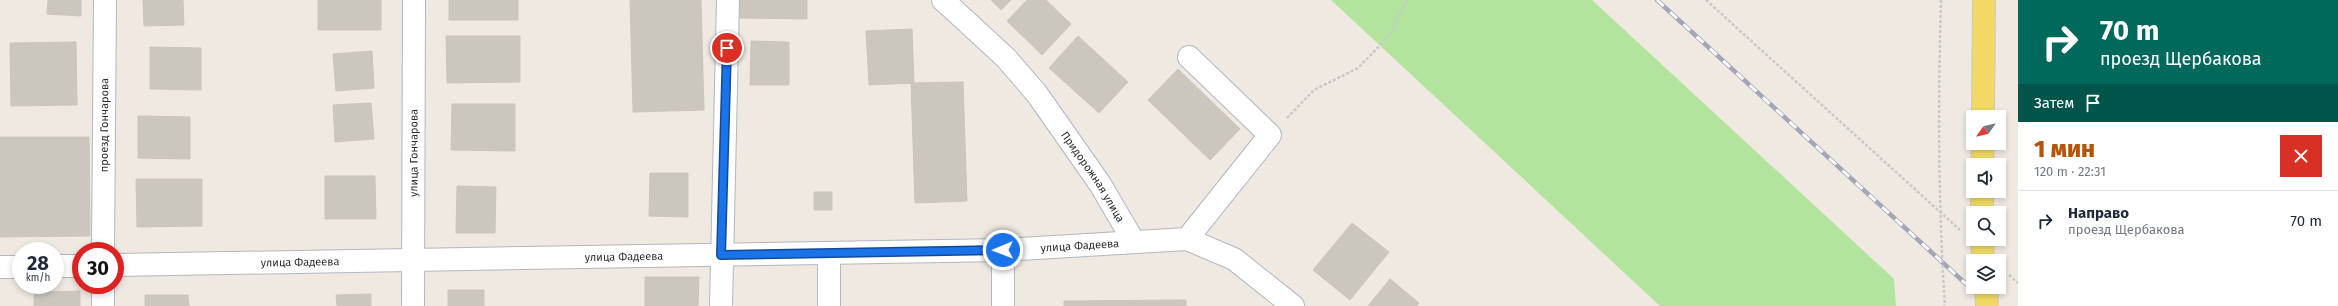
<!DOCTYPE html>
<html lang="ru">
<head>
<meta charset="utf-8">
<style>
  :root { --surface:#fff; --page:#f6f6f7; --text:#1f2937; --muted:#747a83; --line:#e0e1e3; --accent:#b45309 }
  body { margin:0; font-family:"Fira Sans",sans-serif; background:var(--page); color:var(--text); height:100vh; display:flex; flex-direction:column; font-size:15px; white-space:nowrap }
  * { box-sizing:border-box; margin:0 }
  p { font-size:13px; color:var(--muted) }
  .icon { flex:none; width:22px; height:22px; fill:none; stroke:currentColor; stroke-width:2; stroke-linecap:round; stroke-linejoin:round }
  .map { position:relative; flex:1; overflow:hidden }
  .panel { display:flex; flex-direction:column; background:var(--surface); width:320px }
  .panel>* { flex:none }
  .guide { background:#00695c; color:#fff; overflow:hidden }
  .needle { width:26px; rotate:236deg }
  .buttons { position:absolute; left:1966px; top:110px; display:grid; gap:8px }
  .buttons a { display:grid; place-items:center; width:40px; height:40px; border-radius:0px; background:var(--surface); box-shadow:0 2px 6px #0003; font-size:20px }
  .speed { position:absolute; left:12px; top:242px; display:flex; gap:8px; font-size:20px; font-weight:700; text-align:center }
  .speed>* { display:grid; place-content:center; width:52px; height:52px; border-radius:50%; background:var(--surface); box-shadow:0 2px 6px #0003; line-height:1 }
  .speed small { font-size:10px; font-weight:400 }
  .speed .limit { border:6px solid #d22; background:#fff; color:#111 }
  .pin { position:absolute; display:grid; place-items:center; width:34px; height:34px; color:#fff; margin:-17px; border:2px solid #fff; border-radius:50%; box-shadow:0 1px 4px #0007 }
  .me { position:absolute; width:44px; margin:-22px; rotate:269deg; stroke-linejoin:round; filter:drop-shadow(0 0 3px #0008) }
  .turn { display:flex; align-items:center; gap:14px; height:84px; padding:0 16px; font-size:18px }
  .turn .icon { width:52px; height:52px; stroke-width:2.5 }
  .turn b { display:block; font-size:28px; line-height:34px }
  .then { display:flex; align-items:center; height:38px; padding:0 16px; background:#0003; gap:8px; font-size:15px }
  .round { display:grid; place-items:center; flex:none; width:42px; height:42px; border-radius:0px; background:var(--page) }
  .head { display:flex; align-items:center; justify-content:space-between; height:68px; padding:0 16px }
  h1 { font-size:24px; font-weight:800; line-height:30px; color:var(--accent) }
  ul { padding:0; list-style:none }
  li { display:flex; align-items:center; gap:12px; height:60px; padding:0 16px; border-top:1px solid var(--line) }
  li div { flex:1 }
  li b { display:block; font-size:15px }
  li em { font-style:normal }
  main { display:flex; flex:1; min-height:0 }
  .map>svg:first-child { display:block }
  .green { fill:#b2e49e }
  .building { fill:#cbc7bf; stroke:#cbc6ba }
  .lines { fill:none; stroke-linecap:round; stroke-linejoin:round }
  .minor-casing { stroke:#b4b6c1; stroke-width:24 }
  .major-casing { stroke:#c9c9c9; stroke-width:24 }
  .path { stroke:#c9c9c9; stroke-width:2.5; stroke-dasharray:3 2; stroke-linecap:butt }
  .minor { stroke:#fff; stroke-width:22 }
  .major { stroke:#f1d964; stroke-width:22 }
  .rail-casing { stroke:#a3a5b8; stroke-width:4.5 }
  .rail { stroke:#fff; stroke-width:3; stroke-dasharray:9; stroke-linecap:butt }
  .major-bridge-casing { stroke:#c9c9c9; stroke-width:24; stroke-linecap:butt }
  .path-bridge { stroke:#c9c9c9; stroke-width:2.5; stroke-dasharray:3 2; stroke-linecap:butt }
  .major-bridge { stroke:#f1d964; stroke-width:22 }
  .route-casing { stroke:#114b97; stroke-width:10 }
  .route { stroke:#1a73e8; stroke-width:7 }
  .labels { text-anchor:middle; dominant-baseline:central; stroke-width:3.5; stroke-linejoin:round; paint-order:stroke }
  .street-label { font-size:11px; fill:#2e2e2e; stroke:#fff }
</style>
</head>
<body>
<main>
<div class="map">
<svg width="2018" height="306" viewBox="0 0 2018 306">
  <rect width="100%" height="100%" fill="#efe9e1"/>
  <!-- green -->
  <path class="green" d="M1331,0H1592L1894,279L1896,306H1660Z"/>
  <!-- building -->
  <path class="building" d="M48,0H81V16L47,14Z
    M143,0H183L184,25L144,26Z
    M318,0H381V30H318Z
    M449,0H518V20H449Z
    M630,0H701L704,110L633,112Z
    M740,0H807V19L740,18Z
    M991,0H1011L1001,10Z
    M1027,0H1046L1071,24L1042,55L1007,21Z
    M912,29L914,83L869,85L866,31Z
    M446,36H520V82L447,83Z
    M1078,36L1128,82L1099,113L1049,68Z
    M751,41L789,42V85H750Z
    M76,42L77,105L11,106L10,43Z
    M150,47L201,48V90L150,89Z
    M372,51L374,88L336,91L333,54Z
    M1178,69L1240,129L1210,160L1148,100Z
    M963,82L967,201L915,203L911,83Z
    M371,103L374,139L335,142L333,105Z
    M452,104H515V151L451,150Z
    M138,116L190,117V159L138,158Z
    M0,137H89L90,236L0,237Z
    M650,173H688V217L649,216Z
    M325,176H375L376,219H325Z
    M136,179H202V226L137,227Z
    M457,186L496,187L495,233H456Z
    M814,192H832V210H814Z
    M1352,223L1389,252L1350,300L1313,270Z
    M645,277H699L698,306H645Z
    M1390,279L1419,303L1417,306H1368Z
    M448,290H484V306H448Z
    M80,291V306H34V292Z
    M371,294V306H337L336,295Z
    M145,295H188L189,306H145Z
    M1186,300V306H1064V301Z"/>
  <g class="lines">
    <defs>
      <g id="minor">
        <path id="s1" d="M943,0L1006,58L1037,94L1100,184L1134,242"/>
        <path d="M1187,239L1270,135L1189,57"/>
        <path d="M1003,250V306"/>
        <path id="s2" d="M103,251L105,0"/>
        <path id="s3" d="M115,265L1003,250L1187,239L1234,259L1293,306"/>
        <path d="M55,266H81"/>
        <path d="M0,267H21"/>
        <path d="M103,285V306"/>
        <path id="s4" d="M413,306L414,0"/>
        <path d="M721,306L728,0"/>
        <path d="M829,306V253"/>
      </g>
      <path id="major" d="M1983,117L1984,0
        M1982,165L1983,143
        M1982,213V191"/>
    </defs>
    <!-- minor casing -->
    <use href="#minor" class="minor-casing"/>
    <!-- major casing -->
    <use href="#major" class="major-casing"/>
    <!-- path -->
    <path class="path" d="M1706,0L1960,230
      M1287,118L1314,90L1358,68L1389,36L1407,0
      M2009,275L2018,283"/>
    <!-- minor -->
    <use href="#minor" class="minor"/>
    <!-- major -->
    <use href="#major" class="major"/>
    <defs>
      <path id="rail" d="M1657,0L1990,306"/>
    </defs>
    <!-- rail casing -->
    <use href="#rail" class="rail-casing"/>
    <!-- rail -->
    <use href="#rail" class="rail"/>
    <defs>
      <path id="major-bridge" d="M1982,239L1983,261
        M1986,287L1987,306"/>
    </defs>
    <!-- major-bridge casing -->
    <use href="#major-bridge" class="major-bridge-casing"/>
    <!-- path-bridge -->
    <path class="path-bridge" d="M1941,0C1938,102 1938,204 1945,306"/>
    <!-- major-bridge -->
    <use href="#major-bridge" class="major-bridge"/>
  </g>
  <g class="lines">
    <defs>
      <path id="route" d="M727,48L721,255L1003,250"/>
    </defs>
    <!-- route casing -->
    <use href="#route" class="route-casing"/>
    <!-- route -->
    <use href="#route" class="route"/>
  </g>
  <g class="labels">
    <!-- street labels -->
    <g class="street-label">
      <text stroke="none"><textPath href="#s2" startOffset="126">проезд Гончарова</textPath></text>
      <text stroke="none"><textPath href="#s4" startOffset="153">улица Гончарова</textPath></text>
      <text stroke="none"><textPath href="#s1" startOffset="233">Придорожная улица</textPath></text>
      <text stroke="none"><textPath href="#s3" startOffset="965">улица Фадеева</textPath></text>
      <text stroke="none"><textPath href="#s3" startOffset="509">улица Фадеева</textPath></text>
      <text stroke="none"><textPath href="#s3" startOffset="185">улица Фадеева</textPath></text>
    </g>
  </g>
</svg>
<div class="buttons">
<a><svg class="needle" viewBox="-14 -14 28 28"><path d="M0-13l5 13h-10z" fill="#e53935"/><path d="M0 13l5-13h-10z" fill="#747a83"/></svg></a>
<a><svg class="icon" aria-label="sound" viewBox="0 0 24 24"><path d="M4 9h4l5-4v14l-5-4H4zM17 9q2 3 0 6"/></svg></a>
<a><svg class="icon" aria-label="search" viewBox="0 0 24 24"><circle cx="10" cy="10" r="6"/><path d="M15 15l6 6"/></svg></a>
<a><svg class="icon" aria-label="layers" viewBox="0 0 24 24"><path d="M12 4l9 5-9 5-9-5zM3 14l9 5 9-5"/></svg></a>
</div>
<div class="speed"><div>28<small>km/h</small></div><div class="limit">30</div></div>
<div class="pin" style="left:727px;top:48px;background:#d93025"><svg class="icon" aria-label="arrive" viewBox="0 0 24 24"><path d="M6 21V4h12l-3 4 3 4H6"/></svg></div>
<svg class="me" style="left:1003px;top:250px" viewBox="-20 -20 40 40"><circle r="17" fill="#1a73e8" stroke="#fff" stroke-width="3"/><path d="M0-11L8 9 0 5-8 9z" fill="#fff"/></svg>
</div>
<section class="panel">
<div class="guide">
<div class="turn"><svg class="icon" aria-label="right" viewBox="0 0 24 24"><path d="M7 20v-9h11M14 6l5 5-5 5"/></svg><div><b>70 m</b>проезд Щербакова</div></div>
<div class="then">Затем<svg class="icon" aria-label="arrive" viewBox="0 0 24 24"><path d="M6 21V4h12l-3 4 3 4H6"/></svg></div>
</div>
<div class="head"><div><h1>1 мин</h1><p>120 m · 22:31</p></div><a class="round" style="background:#d93025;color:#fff"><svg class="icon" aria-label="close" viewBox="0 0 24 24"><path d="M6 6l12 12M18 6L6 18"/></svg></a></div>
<ul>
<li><svg class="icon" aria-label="right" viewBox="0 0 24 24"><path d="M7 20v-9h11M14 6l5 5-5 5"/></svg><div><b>Направо</b><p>проезд Щербакова</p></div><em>70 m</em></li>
</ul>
</section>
</main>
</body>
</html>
